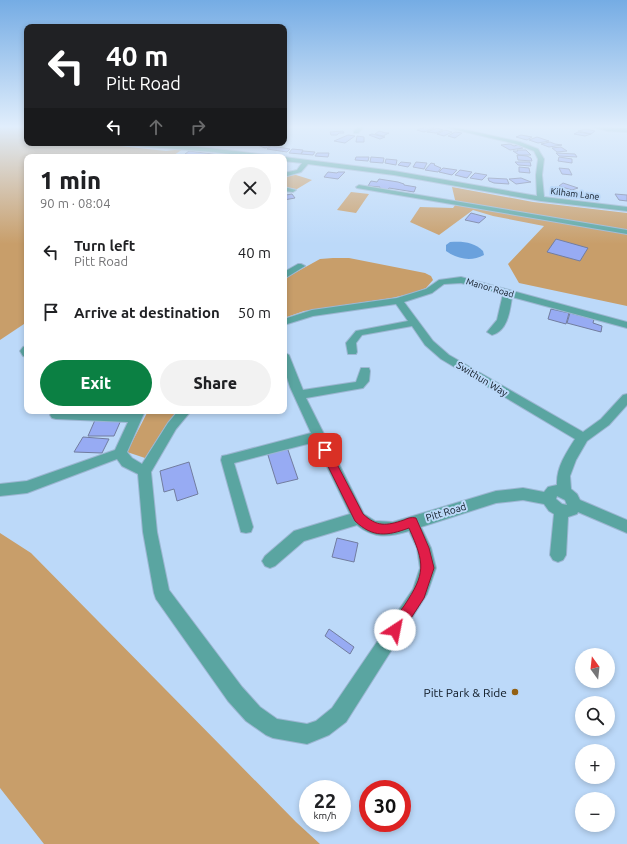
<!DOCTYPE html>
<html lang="en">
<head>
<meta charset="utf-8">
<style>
  :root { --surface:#fff; --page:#f2f2f2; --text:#202124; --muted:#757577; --accent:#0b8043 }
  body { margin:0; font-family:Ubuntu,sans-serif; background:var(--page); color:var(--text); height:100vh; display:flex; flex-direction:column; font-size:15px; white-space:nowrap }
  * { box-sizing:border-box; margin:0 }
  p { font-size:13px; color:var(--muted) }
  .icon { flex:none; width:22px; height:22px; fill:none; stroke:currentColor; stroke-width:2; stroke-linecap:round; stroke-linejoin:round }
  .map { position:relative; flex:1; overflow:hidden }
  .drawer { position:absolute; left:24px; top:154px; width:263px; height:260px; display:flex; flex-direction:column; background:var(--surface); border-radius:8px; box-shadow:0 2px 6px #0003 }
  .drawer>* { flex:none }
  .hud { position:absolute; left:24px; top:24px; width:263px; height:122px; border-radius:8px; box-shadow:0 2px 6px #0003; background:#202124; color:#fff; overflow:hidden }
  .needle { width:26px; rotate:345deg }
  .buttons { position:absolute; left:575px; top:648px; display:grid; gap:8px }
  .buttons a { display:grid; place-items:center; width:40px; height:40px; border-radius:50%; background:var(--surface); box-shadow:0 2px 6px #0003; font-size:20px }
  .speed { position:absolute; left:299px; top:780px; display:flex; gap:8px; font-size:20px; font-weight:700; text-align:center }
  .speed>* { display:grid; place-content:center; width:52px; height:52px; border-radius:50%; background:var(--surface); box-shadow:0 2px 6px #0003; line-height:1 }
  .speed small { font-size:10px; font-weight:400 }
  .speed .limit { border:6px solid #d22; background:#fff; color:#111 }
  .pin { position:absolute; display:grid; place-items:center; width:34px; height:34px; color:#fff; margin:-17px; border-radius:8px; box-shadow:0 2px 6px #0006 }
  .me { position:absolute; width:44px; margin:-22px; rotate:34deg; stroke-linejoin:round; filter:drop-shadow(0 0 3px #0008) }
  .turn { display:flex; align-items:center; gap:14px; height:84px; padding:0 16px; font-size:18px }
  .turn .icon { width:52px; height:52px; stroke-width:2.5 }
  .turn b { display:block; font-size:28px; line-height:34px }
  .lanes { display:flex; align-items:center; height:38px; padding:0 16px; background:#0003; justify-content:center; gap:20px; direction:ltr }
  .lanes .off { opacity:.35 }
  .round { display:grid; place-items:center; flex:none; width:42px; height:42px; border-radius:21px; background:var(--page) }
  .head { display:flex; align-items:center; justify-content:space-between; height:68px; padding:0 16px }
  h1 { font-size:24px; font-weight:800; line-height:30px }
  .cta { display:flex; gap:8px; margin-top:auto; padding:8px 16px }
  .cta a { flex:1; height:46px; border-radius:24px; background:var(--accent); color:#fff; font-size:16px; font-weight:800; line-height:46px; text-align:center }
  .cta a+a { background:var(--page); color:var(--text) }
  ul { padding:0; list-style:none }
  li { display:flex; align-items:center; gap:12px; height:60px; padding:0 16px }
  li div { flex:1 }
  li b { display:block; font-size:15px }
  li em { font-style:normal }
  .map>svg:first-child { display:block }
  .green { fill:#c89e6a }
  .water { fill:#6aa1dd }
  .building { fill:#97abf3; stroke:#727d9f }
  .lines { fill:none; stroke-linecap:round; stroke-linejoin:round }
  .minor-casing { stroke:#9cb6d2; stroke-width:2 }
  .minor { fill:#5aa5a1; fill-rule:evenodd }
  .route { fill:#e11d48; stroke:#92132f }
  .poi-dot { fill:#936012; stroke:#bcd9f9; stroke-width:1.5 }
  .labels { text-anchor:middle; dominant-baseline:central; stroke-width:4; stroke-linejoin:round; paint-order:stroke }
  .far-street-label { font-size:9px; fill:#0d1722; stroke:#bcd9f9 }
  .street-label { font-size:10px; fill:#0d1722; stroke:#bcd9f9 }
  .near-poi-label { font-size:12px; fill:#0d1722; stroke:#bcd9f9; text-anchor:end }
</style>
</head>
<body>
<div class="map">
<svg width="627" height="844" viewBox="0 0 627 844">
  <rect width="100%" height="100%" fill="#bcd9f9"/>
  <!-- green -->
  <path class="green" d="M0,126H27V143H92L166,151L183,149L171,157H27V322L0,340Z
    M296,175L312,180L297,189L284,188V176Z
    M452,187L533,202L627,213V306L519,283L508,264L544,226L493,216L473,210L439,235L410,222L420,207L453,208L456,204Z
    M351,192L369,194L356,213L337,210Z
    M333,258H349L425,273L431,276L433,280L426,288L413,293L392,298L304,311L284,318V279L320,259Z
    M148,411H177L166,425L145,458L127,452Z
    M0,533L31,553L296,822L320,844H44L0,788Z"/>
  <!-- water -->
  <path class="water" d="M450,242C463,241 474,242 483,251L484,255C471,262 457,259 446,251V245Z"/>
  <!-- building -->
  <path class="building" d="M427,126L434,128L424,132L417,130Z
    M437,128L443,130L436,133L427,132Z
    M586,129L595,131L591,134L578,131Z
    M445,130L452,132L444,136L437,134Z
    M343,131L344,133H339L337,135H331L330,132Z
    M379,131L386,133H389L383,136L375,134Z
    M455,132L462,133L455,138L448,136Z
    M578,132L591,134L585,136L574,134Z
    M372,134L385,137L380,139L369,135Z
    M348,135L355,136L345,143L334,141Z
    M521,135L532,137L527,140L516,137Z
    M357,136L364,137V142H356Z
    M537,137L549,141L538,143L529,140Z
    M550,142L555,144L562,145L549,147L541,144Z
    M258,143H268L273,145L265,148L255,144Z
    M510,144L514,146L518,145L523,148L510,150L501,145Z
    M271,146L290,149L287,152L267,149Z
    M561,147L567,151L557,152L552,148Z
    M292,149L303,150L301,154L289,153Z
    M517,150H526L531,155H519L513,151H518Z
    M189,151L228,156L209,157L185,154Z
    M303,151L315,152L313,155L301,154Z
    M317,153H329L328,157L315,156Z
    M556,153L575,154L577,157L559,156Z
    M517,155L527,156L531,158L532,161L518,160Z
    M356,157H369L368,161L355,160Z
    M371,157L384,158L383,163L370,162Z
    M559,157L572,159V163L558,161Z
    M386,159L397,160L396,165L385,163Z
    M401,162L411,163L408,167L398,165Z
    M416,162L427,163L424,169L413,167Z
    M515,162H530L531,166L518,165Z
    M431,163L435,164L434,165L441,168L438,172L425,170Z
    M519,167L529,168L530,173L519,172Z
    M443,168L457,170L452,175L439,172Z
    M559,168L569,169L572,175L562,174Z
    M460,170L472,172L467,178L455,175Z
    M328,172L337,173L338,172H345L338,179L324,177Z
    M475,173L487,175L482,180L470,178Z
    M488,178L507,179L509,184L494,183L489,181Z
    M521,178L531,182L516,184L509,179Z
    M379,179L398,182L404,184V185L416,187L414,192L389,188L387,191L379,190L380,187L368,186L371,181L377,182Z
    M563,183L578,188L572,190L559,186Z
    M284,193L286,195L292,194L295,198L284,200Z
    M615,194L627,195V201L619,200Z
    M471,213L486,217L479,223L465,220Z
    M556,239L588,248L580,261L547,252Z
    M551,309L569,313L566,324L548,319Z
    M570,313L594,319L593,323L602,326L601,332L567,323Z
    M95,420H121L114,436H88Z
    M83,437L109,439L102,453L74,452Z
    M287,447L298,479L277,484L267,452Z
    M189,462L198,494L177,501L174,489L164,492L160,471Z
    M337,538L358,543L354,562L332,557Z
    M329,629L354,647L350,654L325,636Z"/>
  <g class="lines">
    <defs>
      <path id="minor" d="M359,126H365L358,133H354V131Z
        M440,126H449L520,142L538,149L544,159L542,175L544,197L627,207V211L541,201L394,175L308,164L301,172L284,177V173L297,170L302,163L284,161V157L394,171L537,196L536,175L538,159L534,151L516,144Z
        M588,126L627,128V132L608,131Z
        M123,143C171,143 219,149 267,155L270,157H254L213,152L126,145Z
        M359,185L627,230V234L357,188L356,187Z
        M284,187L296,190L293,192L284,191Z
        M298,264H301L305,266L284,279V272Z
        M461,277L627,322V328L512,297C510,310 508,331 492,335L487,332L497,320L503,294L461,283L444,284L432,293L404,302L433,341L449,355L583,432L601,419L623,395L627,394V405L609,425L587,441L576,460L570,476L571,489L577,494L580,500L627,520V533L578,512L577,514L568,517L566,555L563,560L558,562L553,560L550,555L554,514L549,511L544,504L523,500L496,503L421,527L431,548L436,568L427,594L346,722L329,735L307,744L273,738L266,735L246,721L228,701L156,599L154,593L143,532L138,474L122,466L117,459L27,493L0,496V484L27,481L115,450L128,422L56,419L52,418L50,415L52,412L132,413L133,411H145L127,452L132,458L142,464L168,423L178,411H191L176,429L151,472L157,532L169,590L242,687L260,707L277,719L307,724L316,721L332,708L413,589L420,568L417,548L409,531C389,537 374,539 357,525L304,541L275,566L270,568L265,566L262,561L265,556L294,531L350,514L315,442L234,463L253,527L251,532L246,533L241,532L221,460L222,456L227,455L311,433L290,387L284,368V352L289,355L303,390L356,382L361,368H369L370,371L369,381L363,388L306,398L364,514L375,521L393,522L496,491L523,488L544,492L548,487L557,485C556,468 566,453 575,439L441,359L425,345L412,326L362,335L356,343L357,352L356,354H348L346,343L356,331L408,321L396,304L313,316L284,325V319L312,310L397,298L426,289L439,280ZM557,496L565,500L567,505L562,504L556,499Z
        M27,346V357L23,356L20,351L23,347Z"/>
    </defs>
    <!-- minor casing -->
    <use href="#minor" class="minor-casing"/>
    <!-- minor -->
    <use href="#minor" class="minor"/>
  </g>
  <!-- sky -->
  <linearGradient id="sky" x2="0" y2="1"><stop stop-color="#75ace4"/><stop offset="0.52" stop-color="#e1eefc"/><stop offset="1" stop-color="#e1eefc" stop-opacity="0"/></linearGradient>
  <rect width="627" height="244" fill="url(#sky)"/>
  <!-- route -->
  <path class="route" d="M325,446L328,447L363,514C377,527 386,526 404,520C408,518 411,517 416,518L429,548L434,568L424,598L400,635L395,637L390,635L389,630C392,622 398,614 404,606C426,573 425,564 409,528C387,536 373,538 355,521L320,450L321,447Z"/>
  <!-- markers -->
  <circle class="poi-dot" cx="515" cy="692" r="4"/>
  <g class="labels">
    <!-- far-street labels -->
    <g class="far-street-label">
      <text transform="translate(575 194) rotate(7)">Kilham Lane</text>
      <text transform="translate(490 288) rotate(16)">Manor Road</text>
    </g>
    <!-- street labels -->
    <g class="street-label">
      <text transform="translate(482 379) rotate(31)">Swithun Way</text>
      <text transform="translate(446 512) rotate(-17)">Pitt Road</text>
    </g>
    <!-- near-poi labels -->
    <g class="near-poi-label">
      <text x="507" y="692">Pitt Park &amp; Ride</text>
    </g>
  </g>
</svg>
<div class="buttons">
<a><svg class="needle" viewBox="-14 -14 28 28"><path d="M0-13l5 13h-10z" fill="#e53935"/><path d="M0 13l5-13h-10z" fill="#757577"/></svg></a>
<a><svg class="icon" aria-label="search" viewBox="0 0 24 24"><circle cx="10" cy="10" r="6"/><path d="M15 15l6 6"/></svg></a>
<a>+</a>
<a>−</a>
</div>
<div class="speed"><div>22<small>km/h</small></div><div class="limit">30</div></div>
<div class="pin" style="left:325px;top:450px;background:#d93025"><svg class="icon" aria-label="arrive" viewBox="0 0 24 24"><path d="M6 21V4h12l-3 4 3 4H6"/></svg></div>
<svg class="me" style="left:395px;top:630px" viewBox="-20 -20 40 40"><circle r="19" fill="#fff"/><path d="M0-13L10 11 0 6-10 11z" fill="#e11d48"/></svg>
<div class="hud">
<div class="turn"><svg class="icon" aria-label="left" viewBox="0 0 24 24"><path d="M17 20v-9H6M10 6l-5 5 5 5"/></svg><div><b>40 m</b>Pitt Road</div></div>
<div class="lanes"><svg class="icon" aria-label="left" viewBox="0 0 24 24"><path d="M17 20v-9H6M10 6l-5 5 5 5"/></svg><svg class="icon off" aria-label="ahead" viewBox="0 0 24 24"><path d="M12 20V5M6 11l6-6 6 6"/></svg><svg class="icon off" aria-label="right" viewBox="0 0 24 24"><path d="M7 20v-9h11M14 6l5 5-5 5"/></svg></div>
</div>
<section class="drawer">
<div class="head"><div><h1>1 min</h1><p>90 m · 08:04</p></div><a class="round"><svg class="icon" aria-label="close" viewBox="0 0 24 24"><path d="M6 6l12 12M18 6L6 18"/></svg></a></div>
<ul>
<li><svg class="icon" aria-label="left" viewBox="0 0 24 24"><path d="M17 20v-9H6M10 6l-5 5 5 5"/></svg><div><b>Turn left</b><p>Pitt Road</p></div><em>40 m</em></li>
<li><svg class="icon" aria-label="arrive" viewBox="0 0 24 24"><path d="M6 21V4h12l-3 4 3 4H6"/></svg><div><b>Arrive at destination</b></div><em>50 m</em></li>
</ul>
<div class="cta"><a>Exit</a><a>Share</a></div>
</section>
</div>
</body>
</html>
